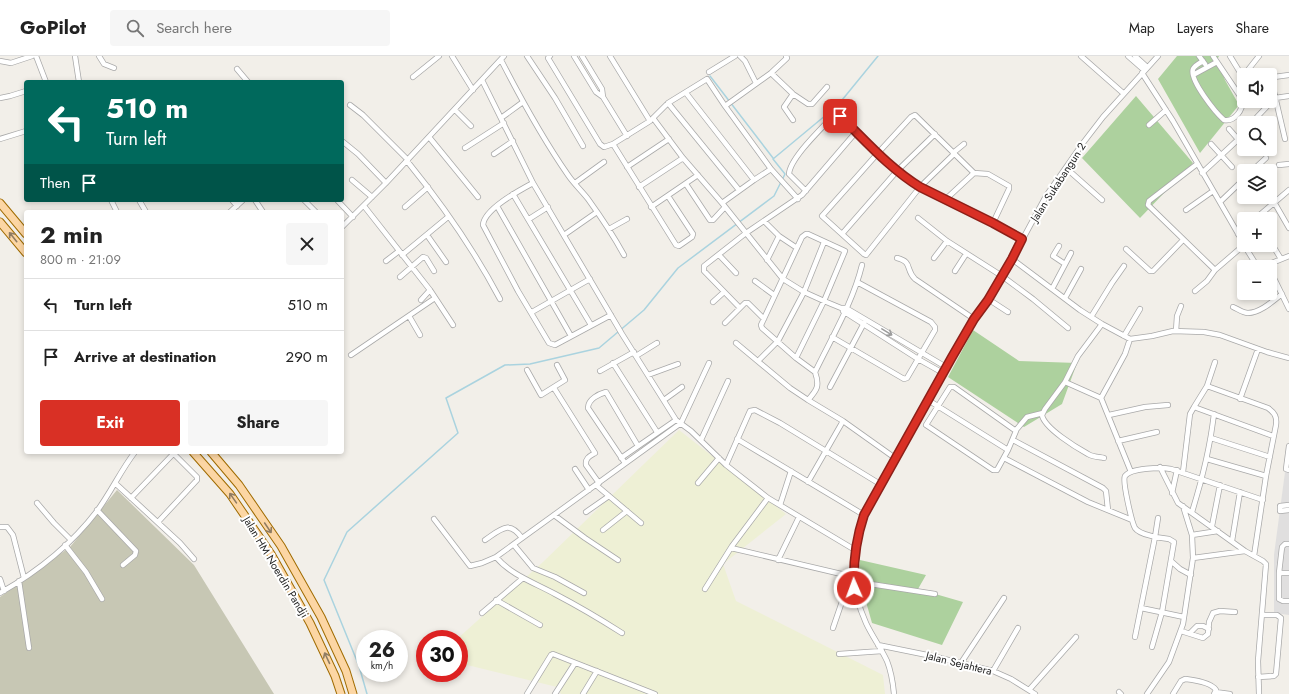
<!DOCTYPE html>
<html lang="en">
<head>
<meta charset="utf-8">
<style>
  :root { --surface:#fff; --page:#f6f6f6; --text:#222; --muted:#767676; --line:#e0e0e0; --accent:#d93025 }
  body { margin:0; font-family:Jost,sans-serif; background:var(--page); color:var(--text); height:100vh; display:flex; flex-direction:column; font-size:15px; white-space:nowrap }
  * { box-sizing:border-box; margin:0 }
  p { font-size:13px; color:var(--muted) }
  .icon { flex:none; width:22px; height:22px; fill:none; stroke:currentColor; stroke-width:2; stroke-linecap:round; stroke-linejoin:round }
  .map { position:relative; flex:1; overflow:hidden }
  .panel { position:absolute; left:24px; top:154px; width:320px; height:244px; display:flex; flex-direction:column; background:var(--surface); border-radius:4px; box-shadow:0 2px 6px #0003 }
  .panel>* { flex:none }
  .banner { position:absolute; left:24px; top:24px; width:320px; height:122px; border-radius:4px; box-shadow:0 2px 6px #0003; background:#00695c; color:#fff; overflow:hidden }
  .fabs { position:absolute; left:1237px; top:12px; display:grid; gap:8px }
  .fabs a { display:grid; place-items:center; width:40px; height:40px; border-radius:4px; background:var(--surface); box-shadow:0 2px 6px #0003; font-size:20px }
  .speed { position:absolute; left:356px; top:574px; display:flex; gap:8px; font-size:20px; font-weight:700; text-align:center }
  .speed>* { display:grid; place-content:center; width:52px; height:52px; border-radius:50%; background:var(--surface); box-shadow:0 2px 6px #0003; line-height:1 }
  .speed small { font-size:10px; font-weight:400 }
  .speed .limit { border:6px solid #d22; background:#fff; color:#111 }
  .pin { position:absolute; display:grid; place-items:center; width:34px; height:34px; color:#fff; margin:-17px; border-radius:8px; box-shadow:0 2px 6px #0006 }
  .me { position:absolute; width:44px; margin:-22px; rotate:358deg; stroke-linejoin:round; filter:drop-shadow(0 0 3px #0008) }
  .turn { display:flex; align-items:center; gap:14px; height:84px; padding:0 16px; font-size:18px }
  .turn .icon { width:52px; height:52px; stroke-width:2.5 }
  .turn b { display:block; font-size:28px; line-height:34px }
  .then { display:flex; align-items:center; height:38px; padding:0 16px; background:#0003; gap:8px; font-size:15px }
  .round { display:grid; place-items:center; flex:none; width:42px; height:42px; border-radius:4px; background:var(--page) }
  .summary { display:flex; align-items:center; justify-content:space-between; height:68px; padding:0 16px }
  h1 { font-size:24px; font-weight:700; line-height:30px }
  .cta { display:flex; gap:8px; margin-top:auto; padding:8px 16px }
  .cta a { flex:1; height:46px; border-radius:4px; background:var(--accent); color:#fff; font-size:16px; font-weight:700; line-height:46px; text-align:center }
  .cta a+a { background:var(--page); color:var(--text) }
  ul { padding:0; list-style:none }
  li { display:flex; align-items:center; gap:12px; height:52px; padding:0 16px; border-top:1px solid var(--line) }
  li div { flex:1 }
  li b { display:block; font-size:15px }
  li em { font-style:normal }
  header { display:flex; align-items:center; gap:24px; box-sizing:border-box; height:56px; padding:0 20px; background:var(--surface); border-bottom:1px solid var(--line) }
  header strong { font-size:19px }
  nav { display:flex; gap:22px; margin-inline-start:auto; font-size:14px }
  .search { width:280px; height:36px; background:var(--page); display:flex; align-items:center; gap:10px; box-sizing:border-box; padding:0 14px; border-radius:4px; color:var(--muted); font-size:15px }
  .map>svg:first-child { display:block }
  .residential { fill:#e0dfdf }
  .construction { fill:#c7c7b4 }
  .farmland { fill:#eef0d5 }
  .forest { fill:#add19e }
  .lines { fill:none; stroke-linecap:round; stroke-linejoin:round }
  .stream { stroke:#aad3df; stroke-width:1.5 }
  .street-casing { stroke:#a9a9a9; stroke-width:6 }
  .primary-casing { stroke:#a06b00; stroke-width:9 }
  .street { stroke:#fff; stroke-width:4.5 }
  .primary { stroke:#fcd6a4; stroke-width:7 }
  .oneway { stroke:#8f7c63 }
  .oneway2 { stroke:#9c9c9c }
  .route-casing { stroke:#8d1f18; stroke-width:10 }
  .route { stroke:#d93025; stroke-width:7 }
  .labels { text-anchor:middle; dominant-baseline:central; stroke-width:4; stroke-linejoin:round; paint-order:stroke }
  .street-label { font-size:11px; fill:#222; stroke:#fff }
</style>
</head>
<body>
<header>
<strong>GoPilot</strong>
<div class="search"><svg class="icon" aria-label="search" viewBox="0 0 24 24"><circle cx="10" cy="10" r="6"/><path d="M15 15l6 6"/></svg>Search here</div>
<nav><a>Map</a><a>Layers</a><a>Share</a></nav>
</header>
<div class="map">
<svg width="1289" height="638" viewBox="0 0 1289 638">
  <rect width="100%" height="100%" fill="#f2efe9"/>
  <!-- residential -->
  <path class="residential" d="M1289,386V559L1274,557V499Z"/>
  <!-- construction -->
  <path class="construction" d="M117,434L194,509L274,638H0V541L70,491Z"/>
  <!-- farmland -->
  <path class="farmland" d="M679,374L786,458L723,508L736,545L883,619L885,638H561L557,631L459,607V583H457L543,506Z"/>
  <!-- forest -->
  <path class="forest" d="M1177,0H1219L1217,4L1225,24L1239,49L1200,97L1158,23Z
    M1136,40L1193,107L1140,162L1082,102Z
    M973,274L1019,305L1077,307L1062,348L1024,371L948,321Z
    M860,504L926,519L918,533L963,546L942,589L872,567L859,521Z"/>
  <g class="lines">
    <!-- stream -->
    <path class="stream" d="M710,20L773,102
      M367,638L359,610L324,524L347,476L458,377L446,342L505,309L530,308L599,292L644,254L678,212L774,140L785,118L773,103L838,49L878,0"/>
    <defs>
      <path id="street" d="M36,0L46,26
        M75,0L79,26
        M99,0L104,8L114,12
        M452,0L473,34
        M527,0L555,42L583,90
        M550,0L548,2L600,88L604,91L613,88L650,65L668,47L707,23L725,50L771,113L754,124L722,147
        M574,0L596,36L603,41
        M582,0L602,33L603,41L627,80
        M610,0L650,65
        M740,0L745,5L756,27
        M1081,0L1123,37
        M1128,0L1144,14
        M1135,0L1147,11
        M1199,0L1205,8
        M1230,0L1241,18L1244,19L1259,0
        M501,4C521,43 543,83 568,119C574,128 582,135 588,143C601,161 613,179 624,199
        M0,5L11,7L32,0
        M1203,5C1200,7 1195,9 1193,13C1189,24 1216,57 1224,64C1235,66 1244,53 1242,43L1213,0
        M237,13L248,26
        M709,16L735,0
        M771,17L793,38L808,48H812L827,31
        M1142,17L1173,65L1244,188
        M1193,19L1217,6
        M413,21L439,0
        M482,24L533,127L622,278L676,364L691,375L726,409L768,442L855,494
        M686,37L754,124
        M0,42L10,40L26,35
        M668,47L739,134
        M350,49L363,59L408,104
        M725,50L771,17L787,2L786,0
        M455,54L471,70
        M501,62L523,46
        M653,62L683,102L722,147L783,223L804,236L824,245L841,252H846L946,311
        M793,64L784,51L793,38
        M1255,67L1257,61L1275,42L1289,40
        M1149,69L1166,54
        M1229,73L1244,90
        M429,81L478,141
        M0,83L26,75
        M1285,83L1271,23L1274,21L1289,19
        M342,85L358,98L386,127
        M613,88L676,189L679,190L692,181L693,178L668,140
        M1211,88L1232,111
        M465,92L504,67
        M1246,93L1247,94
        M953,97L964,88
        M494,98L513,85
        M954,98L920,131L866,199L864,198L822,160L878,97L911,61L915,59L974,117L988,118L1009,130V133L993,167
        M407,105C442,148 474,194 500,243
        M1197,108L1149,145L1148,149L1215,214
        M1279,109L1289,108
        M627,111L669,83
        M1066,112L1102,144
        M771,113L798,143
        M1252,115L1266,102
        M1202,117L1244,78
        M352,124L372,141
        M533,127C520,134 484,153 483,169L518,235L549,287L555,289L611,259
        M575,127L604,106
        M686,128L710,164H713L725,151
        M639,131L683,102
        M806,135L789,118C790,102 822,72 833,60L837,59L897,115L920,131L993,167L1022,183
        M513,138L591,269
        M946,143L974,117
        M111,144L117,156
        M139,144L146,156
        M232,144L237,150
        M255,144L263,156
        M304,144L316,156
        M337,144L353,161
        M1220,146L1244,123
        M1274,146L1289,172
        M364,150L430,234L453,269
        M497,150L571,280
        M405,151L428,131
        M651,151L698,119
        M1186,154L1213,135
        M230,156L243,144
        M918,162L947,185L1002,220L1033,243L1068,272
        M529,163L548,151
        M1255,163L1289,134
        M764,165L779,180L797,192
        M342,171L386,127L504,0
        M609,173L627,163
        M842,178L897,115L935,78
        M1238,178L1244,173
        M427,179L446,206
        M564,179L597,156
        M1270,185L1281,203
        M1244,189L1257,210L1267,209
        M1059,190L1053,200L1065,208
        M1126,193L1150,215H1153L1183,184
        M402,199L448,161
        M719,199L736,217
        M897,202C913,206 905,213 915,223L974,263
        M934,202L947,185
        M1012,203L1080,254L1102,268L1130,283L1152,280L1173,275L1204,276L1220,279L1267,296L1289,302
        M767,204L779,180
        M386,205L399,195
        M1268,211L1267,209L1289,200
        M1270,214L1289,253
        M955,215L966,198
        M400,221L423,201L426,202L434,215
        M755,225L774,239
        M1052,233L1071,197
        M1195,235L1207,225L1215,214L1244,189
        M1065,242L1081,213
        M988,243L1008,256
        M421,244L430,234
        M713,246L724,236
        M739,251L704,215V210L746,177L802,139L856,76
        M1233,251C1238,253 1243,257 1248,257C1260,257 1273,245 1282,238
        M843,255L918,303L943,317
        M532,256L590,223
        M409,260L420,279
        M1091,261L1112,227L1124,210
        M725,267L745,247H748L764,263
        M1102,268L1078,300L1065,326L1045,353L1042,359C1044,372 1077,392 1088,398C1093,401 1099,401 1104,402
        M1176,275L1177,260L1181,250
        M1124,280L1140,253
        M832,281L904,323L907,322L935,274V271L931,266L857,226
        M736,287L790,332L808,344L843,365L895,402
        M351,299L435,242
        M636,300L657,287
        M796,302L824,245L845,195L808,178H806L802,181L761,269L762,272L796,302L815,316C832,281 853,246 862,209
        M758,305L778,285L804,236L824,186
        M613,307L657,376
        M527,314L541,339L565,324L557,309
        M600,315L634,296
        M648,319L678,308
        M1065,326L1101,342L1131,416
        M1207,330L1215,306
        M830,331L864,267
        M950,331H954L1016,375L1008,394L997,414H993L926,369Z
        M554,332L595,397C590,400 585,402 586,409L599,427
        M1101,342L1125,298L1130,283
        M1240,343L1258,293
        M664,344L682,331
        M808,344C817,334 820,330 815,316
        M928,344L1008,394
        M1194,351L1273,380
        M1109,359L1145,351L1168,349
        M1016,374L1027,361L1043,357
        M1211,382L1270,401
        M737,383L864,459
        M701,384L728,325
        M1013,384L1103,432L1106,435L1108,454
        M1118,385L1157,376
        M1289,390L1286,413L1289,414
        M621,402L676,364
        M1004,402L1088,446L1132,464
        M1207,403L1266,420
        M625,407L588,352C588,343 599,338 606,336L638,390
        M726,409L750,355L755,354L780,367L880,428
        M1160,411L1178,447L1245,495L1263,505L1266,508L1258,605L1259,638
        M575,413L589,434
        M1183,416L1190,358L1194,351L1207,330L1268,352C1275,357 1277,361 1276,369L1266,420L1254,500
        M808,426L843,365
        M115,427L180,487L194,503
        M698,427L719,402
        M596,429L641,467
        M1172,437L1177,414
        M131,442L175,396
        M37,447L54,467L71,484
        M780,449L791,415
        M1289,449L1280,450V455L1289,454
        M97,454L136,495L135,499L123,509
        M586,456L609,440
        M1192,456C1202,424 1210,392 1214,358
        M554,459L585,482L618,504
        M434,463L470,510L482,507L496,501L681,367L709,307
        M158,466L197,424V421L172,396
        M1212,470L1220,429
        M0,471H7L13,479L24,522
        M603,474L627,455
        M1192,479L1218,475
        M485,484C500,474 509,463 522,482
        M1232,485L1240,436
        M1289,488H1285L1282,491L1279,517V543L1283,545H1289
        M65,489L86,516L102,543
        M514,489L533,512L555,521L584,537
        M731,492L854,521
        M496,501C511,519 535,527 555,538C578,550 600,563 622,577
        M1193,502L1245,495
        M778,504L799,461
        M1171,505L1180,513L1191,519
        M1279,517H1289
        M0,523L4,535
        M19,525L29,592
        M705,533L732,490L768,442
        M0,537C37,516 71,489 97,455C111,436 121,414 135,396
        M496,544L540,569
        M1141,552L1184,561
        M482,557L523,522
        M833,572L848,528L851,525L935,538
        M1181,575L1203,582L1208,578L1209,566L1213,557L1220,555L1235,556
        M1190,577L1197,570H1203L1209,573
        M1135,581L1155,481C1149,479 1139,478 1135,472C1132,467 1122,425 1125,420C1131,412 1161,411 1171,413L1263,444
        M878,589L932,600L993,615L1011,623L1035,638
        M1152,591L1162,556L1174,486L1169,483L1155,481L1158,462
        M839,598L882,595
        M961,607L1004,542
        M993,615L1018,572
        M1258,621L1274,620L1276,618L1281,562L1277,559H1263
        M1029,634L1076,581
        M1119,636L1121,638
        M1215,636L1230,638
        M527,638L551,599L553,598L655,638
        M555,638L575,607
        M583,638L597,615
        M894,638C893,627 891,615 887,605C881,592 872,580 866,567C849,530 852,497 864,459L952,301L974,263L988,243L1012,203L1046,140L1083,87L1103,61L1158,0
        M1147,638L1169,606L1183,568L1193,502L1192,479L1183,450
        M1173,638L1181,625L1185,623C1193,624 1211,626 1216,634L1214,638"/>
      <path id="primary" d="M0,147L26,178
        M0,166L26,197
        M193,396L230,438L271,498L310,567L335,620L341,638
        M211,396L239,429L281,490L321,561L346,615L353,638"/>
    </defs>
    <!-- street casing -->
    <use href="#street" class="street-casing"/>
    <!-- primary casing -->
    <use href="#primary" class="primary-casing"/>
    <!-- street -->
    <use href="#street" class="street"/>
    <!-- primary -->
    <use href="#primary" class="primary"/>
  </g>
  <!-- one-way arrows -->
  <defs><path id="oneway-shaft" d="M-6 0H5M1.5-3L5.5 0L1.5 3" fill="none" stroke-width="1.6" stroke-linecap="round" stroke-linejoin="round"/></defs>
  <g class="oneway">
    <use href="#oneway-shaft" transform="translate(13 181) rotate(-129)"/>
    <use href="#oneway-shaft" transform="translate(233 442) rotate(-125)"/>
    <use href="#oneway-shaft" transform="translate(268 472) rotate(56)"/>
    <use href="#oneway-shaft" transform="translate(327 602) rotate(-115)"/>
  </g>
  <use class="oneway2" href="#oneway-shaft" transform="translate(887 276) rotate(31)"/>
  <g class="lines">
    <defs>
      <path id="route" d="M840,60C865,84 889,112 920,131L993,167L1022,183L1012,203L988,244L974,263L952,301L864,459C856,483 853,507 854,532"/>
    </defs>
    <!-- route casing -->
    <use href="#route" class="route-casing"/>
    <!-- route -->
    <use href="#route" class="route"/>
  </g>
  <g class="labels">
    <!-- street labels -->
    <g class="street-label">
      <text transform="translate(1058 126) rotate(-57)">Jalan Sukabangun 2</text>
      <text transform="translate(276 511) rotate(59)">Jalan HM Noerdin Pandji</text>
      <text transform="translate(959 607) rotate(14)">Jalan Sejahtera</text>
    </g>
  </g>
</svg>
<div class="fabs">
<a><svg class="icon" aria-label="sound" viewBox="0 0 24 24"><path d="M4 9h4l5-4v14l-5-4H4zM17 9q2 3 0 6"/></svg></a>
<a><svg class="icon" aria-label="search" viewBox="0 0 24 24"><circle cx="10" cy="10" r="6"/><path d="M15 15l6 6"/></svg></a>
<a><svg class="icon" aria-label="layers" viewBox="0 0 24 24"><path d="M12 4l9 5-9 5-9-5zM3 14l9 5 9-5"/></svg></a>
<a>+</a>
<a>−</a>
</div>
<div class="speed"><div>26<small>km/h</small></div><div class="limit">30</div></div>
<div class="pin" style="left:840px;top:60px;background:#d93025"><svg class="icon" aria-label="arrive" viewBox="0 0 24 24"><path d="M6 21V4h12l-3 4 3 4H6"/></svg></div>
<svg class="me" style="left:854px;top:532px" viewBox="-20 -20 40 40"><circle r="17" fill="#d93025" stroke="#fff" stroke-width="3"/><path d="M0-11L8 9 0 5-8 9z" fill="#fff"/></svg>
<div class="banner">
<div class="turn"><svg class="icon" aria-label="left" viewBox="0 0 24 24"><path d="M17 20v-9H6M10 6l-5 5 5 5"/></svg><div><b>510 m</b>Turn left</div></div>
<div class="then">Then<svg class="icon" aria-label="arrive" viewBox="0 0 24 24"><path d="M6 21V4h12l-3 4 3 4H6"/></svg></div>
</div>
<section class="panel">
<div class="summary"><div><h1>2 min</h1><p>800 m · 21:09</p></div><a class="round"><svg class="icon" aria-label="close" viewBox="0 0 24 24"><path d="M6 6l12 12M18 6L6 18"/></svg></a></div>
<ul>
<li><svg class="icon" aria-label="left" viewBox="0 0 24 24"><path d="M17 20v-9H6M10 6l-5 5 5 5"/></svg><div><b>Turn left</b></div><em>510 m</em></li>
<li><svg class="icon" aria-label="arrive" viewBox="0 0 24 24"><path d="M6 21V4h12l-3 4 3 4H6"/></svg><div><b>Arrive at destination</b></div><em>290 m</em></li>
</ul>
<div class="cta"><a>Exit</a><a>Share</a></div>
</section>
</div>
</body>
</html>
